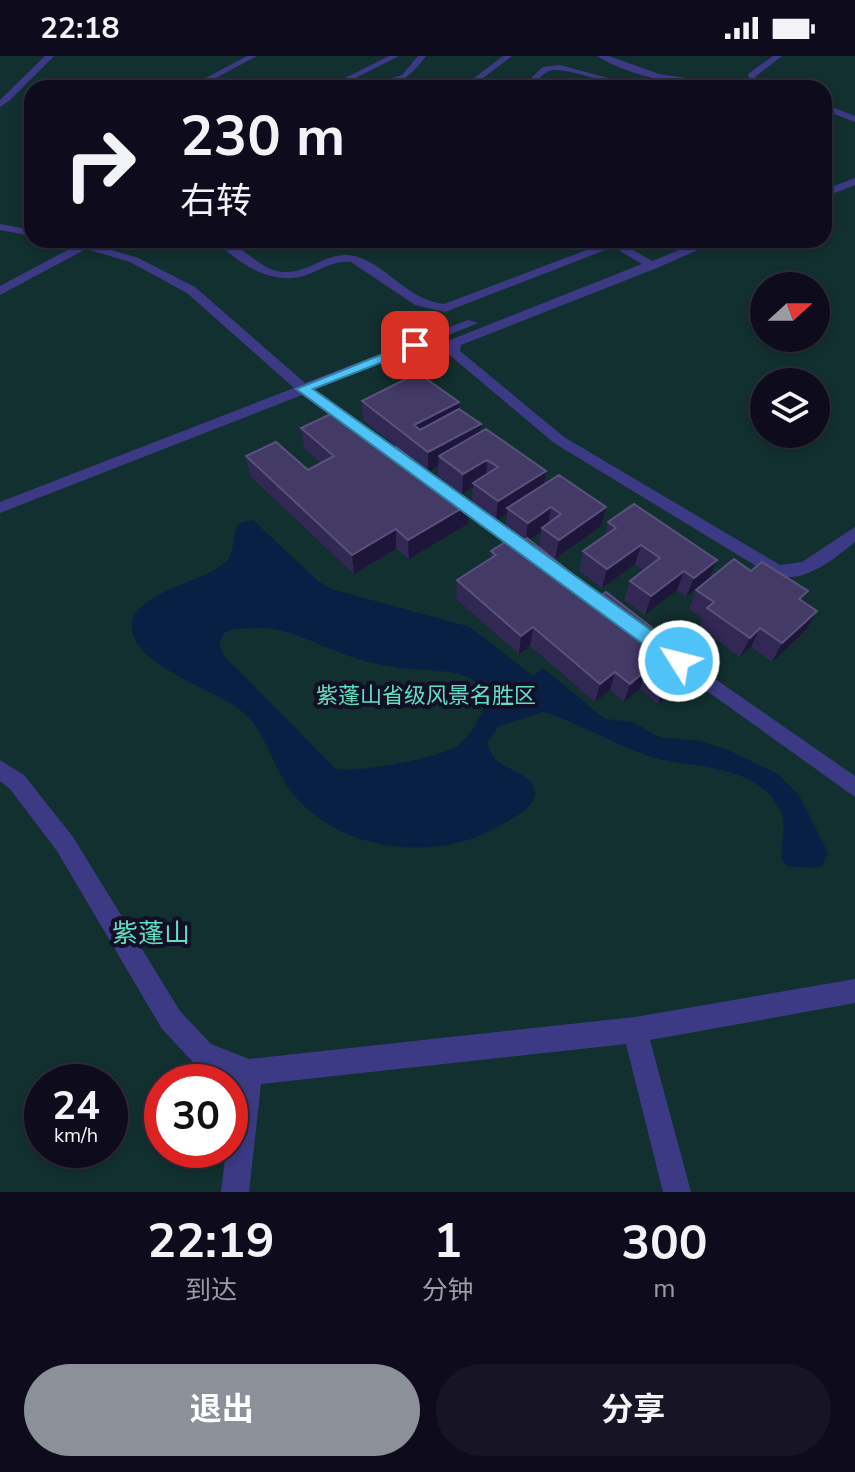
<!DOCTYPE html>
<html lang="zh">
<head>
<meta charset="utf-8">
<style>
  :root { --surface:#0e0b1c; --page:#171425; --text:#f1f3f6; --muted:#9b9ba3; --line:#2e2b3b; --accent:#8c9099 }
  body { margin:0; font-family:"Nunito Sans","Noto Sans SC",sans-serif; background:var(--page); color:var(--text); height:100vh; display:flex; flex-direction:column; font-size:30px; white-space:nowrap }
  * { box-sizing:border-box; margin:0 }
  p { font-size:26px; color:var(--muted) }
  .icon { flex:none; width:44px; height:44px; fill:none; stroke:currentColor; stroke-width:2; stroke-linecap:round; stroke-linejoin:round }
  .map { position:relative; height:1136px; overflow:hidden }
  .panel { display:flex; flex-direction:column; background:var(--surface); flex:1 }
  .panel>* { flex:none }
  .hud { position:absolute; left:24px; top:24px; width:808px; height:168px; border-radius:24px; box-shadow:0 4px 12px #0003,0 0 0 2px var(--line); background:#0e0b1c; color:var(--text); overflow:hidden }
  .needle { width:52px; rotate:69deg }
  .tools { position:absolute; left:750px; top:216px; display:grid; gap:16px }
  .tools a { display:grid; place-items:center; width:80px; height:80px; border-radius:50%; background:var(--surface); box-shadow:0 4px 12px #0003,0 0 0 2px var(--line); font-size:40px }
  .speed { position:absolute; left:24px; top:1008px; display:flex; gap:16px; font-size:40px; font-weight:700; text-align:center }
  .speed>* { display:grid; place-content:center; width:104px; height:104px; border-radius:50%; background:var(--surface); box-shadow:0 4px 12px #0003,0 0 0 2px var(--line); line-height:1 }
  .speed small { font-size:20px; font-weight:400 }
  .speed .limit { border:12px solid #d22; background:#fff; color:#111 }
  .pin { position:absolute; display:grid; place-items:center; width:68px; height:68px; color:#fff; margin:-34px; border-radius:16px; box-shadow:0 4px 12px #0006 }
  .me { position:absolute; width:88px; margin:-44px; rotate:306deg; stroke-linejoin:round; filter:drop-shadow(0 0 6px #0008) }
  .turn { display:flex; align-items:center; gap:28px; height:168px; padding:0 24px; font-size:36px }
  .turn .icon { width:104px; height:104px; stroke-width:2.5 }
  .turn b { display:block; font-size:56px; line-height:68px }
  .eta { display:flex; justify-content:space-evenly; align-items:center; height:136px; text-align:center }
  .eta b { font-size:48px; font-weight:700; line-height:56px }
  .action { display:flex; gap:16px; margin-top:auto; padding:16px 24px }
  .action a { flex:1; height:92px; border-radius:48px; background:var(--accent); color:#fff; font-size:32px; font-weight:700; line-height:92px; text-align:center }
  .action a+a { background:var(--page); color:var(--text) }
  .status { display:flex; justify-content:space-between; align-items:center; height:56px; padding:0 40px; background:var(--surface); direction:ltr }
  .status svg { height:22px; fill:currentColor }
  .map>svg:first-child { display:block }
  .green { fill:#12302f; fill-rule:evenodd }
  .water { fill:#0a1f44; fill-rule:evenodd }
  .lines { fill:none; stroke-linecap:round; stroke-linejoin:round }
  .minor { fill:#3d3a85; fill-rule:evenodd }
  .wall { fill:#312854; fill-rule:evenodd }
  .shaded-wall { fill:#1d163a }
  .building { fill:#433a66; stroke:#5a527e; stroke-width:2 }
  .route { fill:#4fc3f7; stroke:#337fa1; stroke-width:2 }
  .labels { text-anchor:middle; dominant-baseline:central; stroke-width:8; stroke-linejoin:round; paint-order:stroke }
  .park-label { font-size:22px; fill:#5fe0c0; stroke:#130f26 }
  .near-park-label { font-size:26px; fill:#5fe0c0; stroke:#130f26 }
</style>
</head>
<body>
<div class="status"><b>22:18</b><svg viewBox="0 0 49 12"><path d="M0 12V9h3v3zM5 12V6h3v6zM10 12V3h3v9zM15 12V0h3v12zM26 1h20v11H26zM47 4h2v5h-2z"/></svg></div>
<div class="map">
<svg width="855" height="1136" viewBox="0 0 855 1136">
  <rect width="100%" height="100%" fill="#130f26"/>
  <!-- green -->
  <path class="green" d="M0,0H855V1136H0ZM32,32H824V184H32ZM764,230H816V282H764ZM764,326H816V378H764ZM42,1026H110V1094H42ZM162,1026H230V1094H162Z"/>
  <!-- water -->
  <path class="water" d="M253,464L318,525L331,533L470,571L533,620L543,612L605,663L633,666L659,681L700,685L728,694L778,718L799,739L828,797L822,810L814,812L787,810L782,804C780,784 789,769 778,750C751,705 688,714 645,699C610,686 579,667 543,656L499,670L487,687C489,691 492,699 495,703C506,715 534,717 535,737C535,753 508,765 496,772C431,808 331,794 288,731C271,706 265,673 240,654C215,634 126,607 132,567C138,535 205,526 226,506C236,496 231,479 239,467ZM264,572C295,575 318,589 346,599C361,605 378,608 394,611C423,617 468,608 486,637C485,657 473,678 457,690C440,702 357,717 336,713L225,601L219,589L224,577L234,573Z"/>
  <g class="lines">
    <!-- minor -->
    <path class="minor" d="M45,0H54L10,44L0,51V44Z
      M247,0H257L197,32H187Z
      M389,0H399L336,32H325Z
      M418,0H426C406,27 392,32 358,32L402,19Z
      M503,0H512L470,32H461Z
      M597,0H609L659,18L756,32C705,32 641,27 597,0Z
      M773,0H782L755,21L778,32H766L750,26L748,18Z
      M560,9L638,30L639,32C617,32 564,9 549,15C542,18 535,27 529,32H520L543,11Z
      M824,48L855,60V66L824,54Z
      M855,122V129L824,141V134Z
      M0,168L32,174V180L0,174Z
      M62,184H98L95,189L138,202L195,231L305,327L468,264L478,267L314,334L414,405V413H404L302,339L0,457V446L294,332L187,237L130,206L86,193L0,239V230L75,190Z
      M215,184C243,184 258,217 287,216C312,216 330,192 358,201C390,212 408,244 444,248L605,187L602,184H628L623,188L652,205L704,184H720L657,212L461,289L460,295L564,381L780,509L802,506L855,471V486C831,505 804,529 771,519L554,387L446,296L450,284L642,208L613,191L445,256L415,249L351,206C335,204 324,212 309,218C274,232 240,209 215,184Z
      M449,433L534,492L536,496L534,500H522L443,442L441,438L443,434Z
      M672,593L855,720V741L665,605L663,600L665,595Z
      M0,704L24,719L73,781L180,955L211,988L249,1003L635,961L855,923V947L650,984L691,1136H663L626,988L261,1028L249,1136H221L226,1094H230L235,1023L193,1006L162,973L57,795L10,733L0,725Z"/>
  </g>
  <!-- wall -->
  <path class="wall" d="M362,345L459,346L458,353L480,376L546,415L544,428L606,451L601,470L555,503L571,517L570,524L595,544L678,592L677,596L692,608L684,626L658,648L640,633L624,646L610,634L595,646L530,590L519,598L456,543L457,524L490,503L491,495L515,479L505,472L507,458L496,465L472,446L473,431L462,438L438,420V410L428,416L363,364ZM541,476L539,491L529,484Z
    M301,372L468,468L409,503L396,493L354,518L250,420L246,400L308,414L321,407L304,392Z
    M608,466L717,504L709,523L802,546L806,574L772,606L751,591L740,601L699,571L703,563L689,553L696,534L699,531L686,541L677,534L645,559L624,544L630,525L643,514L635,508L602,532L579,515L583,495L605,480Z"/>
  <!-- shaded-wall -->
  <path class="shaded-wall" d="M459,346L458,366L417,388L414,369Z
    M481,368L479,388L439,400L438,410L428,416V396Z
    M487,404L486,423L473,427V431L462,438L463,418Z
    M546,415L543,435L507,452V458L496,465L498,445Z
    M469,448L468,468L409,503L408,484Z
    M551,451L548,471L542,472L541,476L525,487L528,467Z
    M606,451L601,470L555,503L559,484Z
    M396,473V493L354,518L352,499Z
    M641,489L635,508L602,532L607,513Z
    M717,504L709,523L686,541L694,522Z
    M684,515L677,534L645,559L651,540Z
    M817,555L806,574L772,606L782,587Z
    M533,571L530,590L519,598L521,580Z
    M760,572L751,591L740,601L750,582Z
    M692,608L684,626L658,648L665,630Z
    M646,614L640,633L624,646L630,628Z
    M615,616L610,634L595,646L600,628Z"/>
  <!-- building -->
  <path class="building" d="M418,317L459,346L414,369L420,374L459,353L481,368L428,396L362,345Z
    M333,357L384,397L396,391L469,448L408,484L396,473L352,499L246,400L276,386L308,414L334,400L301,372Z
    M486,373L546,415L498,445L473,427L498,411L487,404L463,418L439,400Z
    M559,419L606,451L559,484L542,472L561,458L551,451L528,467L507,452Z
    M634,448L717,504L694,522L684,515L651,540L630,525L660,502L641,489L607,513L583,495L616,472L608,466Z
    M516,479L523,485L527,482L571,517L566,520L595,544L606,536L678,592L675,594L692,608L665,630L646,614L630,628L615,616L600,628L533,571L521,580L457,524L496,499L491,495Z
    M734,503L751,515L762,506L808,535L799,543L817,555L782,587L760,572L750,582L707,552L714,546L696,534Z"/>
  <!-- route -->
  <path class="route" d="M415,285L421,289L419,292L313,333L686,599L689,605L686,610H673L296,333Z"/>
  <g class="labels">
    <!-- park labels -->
    <g class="park-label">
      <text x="426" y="640">紫蓬山省级风景名胜区</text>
    </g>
    <!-- near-park labels -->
    <g class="near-park-label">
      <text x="151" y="877">紫蓬山</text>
    </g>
  </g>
</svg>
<div class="tools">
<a><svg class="needle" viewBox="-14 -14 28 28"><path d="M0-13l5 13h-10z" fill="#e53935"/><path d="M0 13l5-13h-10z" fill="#9b9ba3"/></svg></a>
<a><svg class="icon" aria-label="layers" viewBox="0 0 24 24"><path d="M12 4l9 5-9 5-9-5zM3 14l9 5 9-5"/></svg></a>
</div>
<div class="speed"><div>24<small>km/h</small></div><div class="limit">30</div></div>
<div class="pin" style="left:415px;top:289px;background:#d93025"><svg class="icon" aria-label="arrive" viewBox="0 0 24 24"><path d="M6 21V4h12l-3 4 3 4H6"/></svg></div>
<svg class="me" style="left:679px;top:605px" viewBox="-20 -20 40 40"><circle r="17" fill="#4fc3f7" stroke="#fff" stroke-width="3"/><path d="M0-11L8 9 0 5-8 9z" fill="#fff"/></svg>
<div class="hud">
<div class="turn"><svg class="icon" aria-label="right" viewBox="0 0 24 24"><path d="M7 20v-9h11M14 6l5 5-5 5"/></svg><div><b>230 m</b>右转</div></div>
</div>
</div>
<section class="panel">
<div class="eta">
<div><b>22:19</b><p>到达</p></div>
<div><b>1</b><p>分钟</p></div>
<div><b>300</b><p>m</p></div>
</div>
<div class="action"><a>退出</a><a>分享</a></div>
</section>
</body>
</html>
